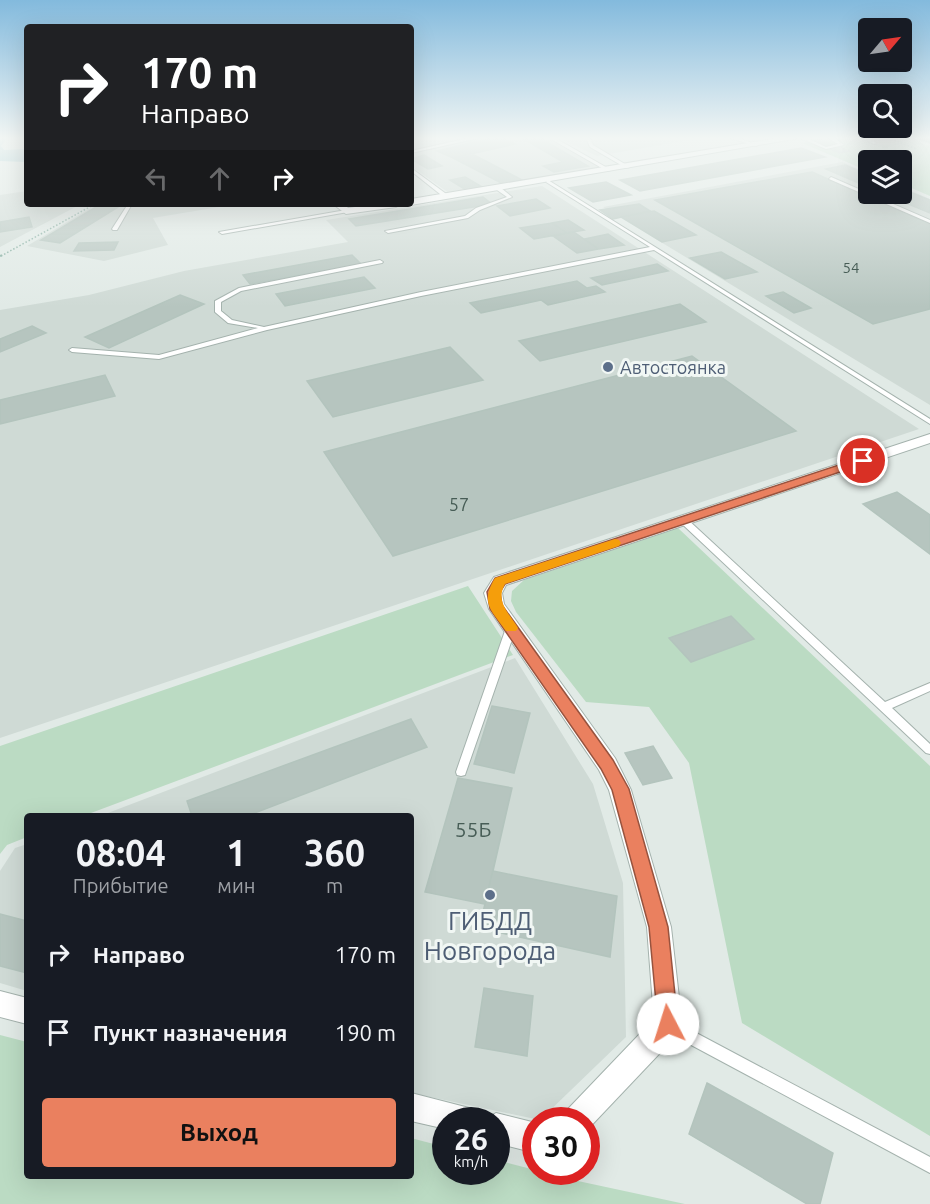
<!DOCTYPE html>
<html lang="ru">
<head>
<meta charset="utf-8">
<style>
  :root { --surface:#171b24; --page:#242831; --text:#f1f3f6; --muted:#9ea1a6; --accent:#ea805f }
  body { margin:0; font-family:Ubuntu,sans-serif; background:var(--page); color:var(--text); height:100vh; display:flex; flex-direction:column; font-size:22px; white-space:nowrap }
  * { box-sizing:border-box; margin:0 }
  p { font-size:20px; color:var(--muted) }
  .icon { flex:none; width:33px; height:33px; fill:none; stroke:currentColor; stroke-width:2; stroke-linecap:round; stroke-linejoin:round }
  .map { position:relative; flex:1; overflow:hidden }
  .drawer { position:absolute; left:24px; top:813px; width:390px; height:366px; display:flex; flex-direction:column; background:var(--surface); border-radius:6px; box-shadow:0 6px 24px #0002 }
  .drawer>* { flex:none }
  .banner { position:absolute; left:24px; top:24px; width:390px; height:183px; border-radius:6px; box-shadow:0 6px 24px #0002; background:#202124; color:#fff; overflow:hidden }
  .needle { width:39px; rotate:61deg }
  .tools { position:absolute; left:858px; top:18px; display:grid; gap:12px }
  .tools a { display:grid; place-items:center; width:54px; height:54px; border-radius:6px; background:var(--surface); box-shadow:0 6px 24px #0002; font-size:30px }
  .speed { position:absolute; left:432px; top:1107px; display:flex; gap:12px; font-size:30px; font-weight:700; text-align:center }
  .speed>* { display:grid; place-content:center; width:78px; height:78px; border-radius:50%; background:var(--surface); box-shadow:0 6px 24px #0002; line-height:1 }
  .speed small { font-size:15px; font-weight:400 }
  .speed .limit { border:9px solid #d22; background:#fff; color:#111 }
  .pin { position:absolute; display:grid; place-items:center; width:51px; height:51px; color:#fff; margin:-26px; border:3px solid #fff; border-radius:50%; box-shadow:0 2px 6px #0007 }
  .me { position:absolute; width:66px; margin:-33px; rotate:355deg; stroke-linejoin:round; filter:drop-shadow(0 0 4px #0008) }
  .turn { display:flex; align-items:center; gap:21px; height:126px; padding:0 18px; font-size:27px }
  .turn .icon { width:78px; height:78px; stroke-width:2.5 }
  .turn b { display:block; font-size:42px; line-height:51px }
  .lanes { display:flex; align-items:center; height:57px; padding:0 18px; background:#0003; justify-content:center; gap:30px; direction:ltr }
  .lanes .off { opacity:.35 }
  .eta { display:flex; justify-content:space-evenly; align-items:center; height:102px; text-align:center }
  .eta b { font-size:36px; font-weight:700; line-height:42px }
  .action { display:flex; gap:12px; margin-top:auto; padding:12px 18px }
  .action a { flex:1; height:69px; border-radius:6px; background:var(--accent); color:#111; font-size:24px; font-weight:700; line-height:69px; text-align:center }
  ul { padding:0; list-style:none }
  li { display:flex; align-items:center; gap:18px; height:78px; padding:0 18px }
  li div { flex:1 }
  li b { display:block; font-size:22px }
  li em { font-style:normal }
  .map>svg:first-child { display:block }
  .built { fill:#cfdad5 }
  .green { fill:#bbdbc3 }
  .water { fill:#8bc3cd }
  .building { fill:#b6c5bf; stroke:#b3c4bd; stroke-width:1.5 }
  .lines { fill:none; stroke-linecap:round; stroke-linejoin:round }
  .lane-casing { stroke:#a4b2ad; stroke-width:2 }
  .street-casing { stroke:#a4b2ad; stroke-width:2 }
  .primary-casing { stroke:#bdc4c2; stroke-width:2 }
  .path-far1 { stroke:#83ac9f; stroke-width:1.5; stroke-dasharray:1.5 2; stroke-linecap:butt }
  .path { stroke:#83ac9f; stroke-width:2; stroke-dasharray:2 3; stroke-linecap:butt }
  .lane { fill:#fff; fill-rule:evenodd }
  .street { fill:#fff; fill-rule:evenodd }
  .primary { fill:#689d8f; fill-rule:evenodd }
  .route { fill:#ea805f; stroke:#98533e; stroke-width:1.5 }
  .slow { fill:#f59e0b }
  .service-dot { fill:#5c6f8a; stroke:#f1f7f4; stroke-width:2 }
  .labels { text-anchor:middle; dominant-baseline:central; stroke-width:6; stroke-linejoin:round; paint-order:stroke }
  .far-number-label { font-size:15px; fill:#475d56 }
  .far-service-label { font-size:18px; fill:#4e5e75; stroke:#f1f7f4; text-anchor:start }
  .number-label { font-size:18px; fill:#475d56 }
  .near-number-label { font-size:21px; fill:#475d56 }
  .near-service-label { font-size:26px; fill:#4e5e75; stroke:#f1f7f4 }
</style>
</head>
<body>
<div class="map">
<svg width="930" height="1204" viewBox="0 0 930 1204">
  <rect width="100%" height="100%" fill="#e1eae6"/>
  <!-- built -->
  <path class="built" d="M436,138H546L601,168L449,193L411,166V142Z
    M559,138H701L597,156Z
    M842,162L868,173V194H902V187L930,199V405L603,207Z
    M542,186L919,429L0,738V310L89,295L184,271L348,242L326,220Z
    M27,191V204H81L0,247V195Z
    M97,204H237L153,218L168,245L104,261L27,246Z
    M515,658L593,784L623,883L626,1037L540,1120L411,1093V816H100Z
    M27,844V991L0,983V871L15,848Z"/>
  <!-- green -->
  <path class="green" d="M830,138H908L930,146V196L902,184V160H868V171L802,143Z
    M678,528L930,766V1136L742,1023L689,763L649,707L586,702L516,612L511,601L512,591L524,580Z
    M468,586L513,655L83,816H27V837L7,845L0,854V746Z
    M0,1035L27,1042V1176H411V1138L445,1147L446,1172H496L497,1160L535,1170L536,1172L685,1204H0Z"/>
  <!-- water -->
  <path class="water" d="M0,138H7L1,146L4,150L27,149V162L0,161Z"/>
  <!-- building -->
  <path class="building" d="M491,138H502L515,144L453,158L437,151Z
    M522,138H540L588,166L554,172L543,166L563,162Z
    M819,139L849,151L840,153L810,141Z
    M801,148L825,157L640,191L620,180Z
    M424,155L442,166L428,169L411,159Z
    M474,155L524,181L505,185L455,159Z
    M845,165L868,175V187L826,169Z
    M812,172L930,224V309L873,324L655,200Z
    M465,177L482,187L466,190L450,180Z
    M606,182L631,195L593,202L569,188Z
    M902,189L930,200V213L884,194H902Z
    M483,197L492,204L356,226L349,219Z
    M536,199L550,208L510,216L497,206Z
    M101,204H123L60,243L41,240Z
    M639,204L650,211L613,219L600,210Z
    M654,211L696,235L662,242L621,217Z
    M29,217L32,227L0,232V222Z
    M568,220L584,230L567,233L552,223Z
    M552,223L567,233L534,239L520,228Z
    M574,232L598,249L577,253L553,236Z
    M608,234L624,245L599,249L584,239Z
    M118,242L114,250L74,251L79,243Z
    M721,252L757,272L725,279L690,258Z
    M352,255L361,264L250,284L243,275Z
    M657,264L668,271L602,285L591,278Z
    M364,277L375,288L285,306L276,294Z
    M577,281L587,288L596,286L605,292L548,305L541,300L481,313L470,303Z
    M783,292L811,308L794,313L766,296Z
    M180,295L204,304L109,348L85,337Z
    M680,304L706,322L540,361L519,341Z
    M32,326L46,333L0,352V339Z
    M450,347L483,380L333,417L307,381Z
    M692,356L796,431L393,556L324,452Z
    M105,375L115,396L0,424V400Z
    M897,492L930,515V554L863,504Z
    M731,616L754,639L691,662L669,638Z
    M492,706L530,713L514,773L474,764Z
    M411,719L427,747L247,816H192L187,801Z
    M653,746L672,778L643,785L625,753Z
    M458,778L512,788L493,871L617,896L610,957L479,928L485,904L425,892Z
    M458,778L512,788L485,904L425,892Z
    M0,914L27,921V973L0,966Z
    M484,988L533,996L527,1056L475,1047Z
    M707,1083L833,1153L820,1204H807L689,1134Z"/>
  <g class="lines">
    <defs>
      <path id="lane" d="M469,138H479L411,153V151Z
        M549,138H555L611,170L607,171Z
        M586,138H590L593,145L630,167L626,168L590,147Z
        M730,138H738L758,145L756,146Z
        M800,138H807L826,147L838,144L828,138H834L844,145L826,149Z
        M862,138H868L877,143L874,144Z
        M411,168L449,196V198H445L411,171Z
        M831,177L930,220V223L829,179Z
        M548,180L930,419V424L654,250L421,296L267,330L159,359L72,352L69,350L72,348L159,355L258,328L228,323L215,312V301L239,288L380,260L383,262L382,263L241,291L221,302V311L232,320L264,327L421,292L650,247L546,182Z
        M497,188H501L512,197L480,210L468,218L388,233L385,231L465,216L476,208L507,197L497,190Z
        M128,204H132L117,230H113L112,229Z
        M346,210L348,211V212L222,234L219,232Z
        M683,517L686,518L885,702L930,683V691L892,708L930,744V754L926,753L680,522L679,520Z
        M511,625L516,628L466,772L465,775L461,776L457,775L456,772L506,628Z
        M670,1019L930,1157V1173L665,1031L663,1026L665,1021Z"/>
      <path id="street" d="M778,138H799L411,205L408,204H411V199Z
        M333,204H344L348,208L376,204H401L396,207L346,214Z
        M930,434V443L506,585L502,593L504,604L615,758L631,790L671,927L682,1024L678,1034L587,1130L586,1120H563L567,1110L654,1019L647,927L609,790L599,770L489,609L484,593L494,577Z
        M0,991L27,998V1024L0,1017Z
        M411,1093L477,1110L482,1120H446V1129L411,1121Z
        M496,1113L536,1123V1153L496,1143V1120H484Z"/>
      <path id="primary" d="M918,138H930V143L919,140Z"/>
    </defs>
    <!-- lane casing -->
    <use href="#lane" class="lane-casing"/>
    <!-- street casing -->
    <use href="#street" class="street-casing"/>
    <!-- primary casing -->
    <use href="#primary" class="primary-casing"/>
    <!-- path-far1 -->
    <path class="path-far1" d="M888,138L917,149
      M1,256L95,204"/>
    <!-- path -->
    <path class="path" d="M0,256L4,254"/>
    <!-- lane -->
    <use href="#lane" class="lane"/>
    <!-- street -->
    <use href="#street" class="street"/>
    <!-- primary -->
    <use href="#primary" class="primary"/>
  </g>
  <!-- sky -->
  <linearGradient id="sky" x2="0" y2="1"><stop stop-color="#83badd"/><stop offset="0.45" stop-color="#f2f6f4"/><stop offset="1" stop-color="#f2f6f4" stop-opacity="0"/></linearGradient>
  <rect width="930" height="307" fill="url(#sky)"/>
  <!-- route -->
  <path class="route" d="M863,457L867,458V463L505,584L500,592L502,605L613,760L629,789L668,927L678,1024L675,1032L668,1035L661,1032L658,1024L649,927L612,790L601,769L490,609L487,592L495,578Z"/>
  <!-- slow -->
  <path class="slow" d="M615,539L619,540L621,543L619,546L505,584C495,602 509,613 518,628L516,631H506C491,610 480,603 495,578Z"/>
  <!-- markers -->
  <g class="service-dot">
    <circle cx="608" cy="367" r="6"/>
    <circle cx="490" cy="895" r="6"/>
  </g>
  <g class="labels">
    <!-- far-number labels -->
    <g class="far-number-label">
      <text x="851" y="267">54</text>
    </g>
    <!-- far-service labels -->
    <g class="far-service-label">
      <text x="620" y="367">Автостоянка</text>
    </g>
    <!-- number labels -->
    <g class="number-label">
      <text x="459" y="504">57</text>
    </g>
    <!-- near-number labels -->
    <g class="near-number-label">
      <text x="473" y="829">55Б</text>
    </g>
    <!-- near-service labels -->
    <g class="near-service-label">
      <text x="490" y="920">ГИБДД<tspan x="490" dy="30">Новгорода</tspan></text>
    </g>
  </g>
</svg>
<div class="tools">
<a><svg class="needle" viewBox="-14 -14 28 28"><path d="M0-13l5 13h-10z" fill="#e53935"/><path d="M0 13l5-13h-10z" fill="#9ea1a6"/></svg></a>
<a><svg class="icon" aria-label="search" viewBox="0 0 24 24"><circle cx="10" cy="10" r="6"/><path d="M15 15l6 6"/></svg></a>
<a><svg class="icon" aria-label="layers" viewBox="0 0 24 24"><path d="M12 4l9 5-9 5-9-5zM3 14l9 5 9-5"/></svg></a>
</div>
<div class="speed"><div>26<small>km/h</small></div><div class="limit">30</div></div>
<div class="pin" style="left:863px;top:461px;background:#d93025"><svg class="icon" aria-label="arrive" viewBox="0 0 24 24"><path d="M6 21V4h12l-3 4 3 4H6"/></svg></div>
<svg class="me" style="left:668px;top:1024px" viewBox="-20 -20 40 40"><circle r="19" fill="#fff"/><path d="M0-13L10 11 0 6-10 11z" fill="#ea805f"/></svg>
<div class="banner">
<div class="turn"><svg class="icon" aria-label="right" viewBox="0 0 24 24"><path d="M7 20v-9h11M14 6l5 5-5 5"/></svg><div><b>170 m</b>Направо</div></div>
<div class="lanes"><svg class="icon off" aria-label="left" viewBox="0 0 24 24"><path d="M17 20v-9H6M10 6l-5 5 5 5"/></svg><svg class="icon off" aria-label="ahead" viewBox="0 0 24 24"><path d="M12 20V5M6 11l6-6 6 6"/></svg><svg class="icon" aria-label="right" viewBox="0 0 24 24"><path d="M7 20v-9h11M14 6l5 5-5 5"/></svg></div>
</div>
<section class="drawer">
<div class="eta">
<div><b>08:04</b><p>Прибытие</p></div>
<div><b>1</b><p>мин</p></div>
<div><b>360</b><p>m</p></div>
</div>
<ul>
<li><svg class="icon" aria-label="right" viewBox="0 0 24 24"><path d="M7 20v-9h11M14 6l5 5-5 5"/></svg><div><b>Направо</b></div><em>170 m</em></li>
<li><svg class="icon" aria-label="arrive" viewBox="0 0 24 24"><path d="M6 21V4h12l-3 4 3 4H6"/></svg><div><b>Пункт назначения</b></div><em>190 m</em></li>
</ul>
<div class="action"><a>Выход</a></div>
</section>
</div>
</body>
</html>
